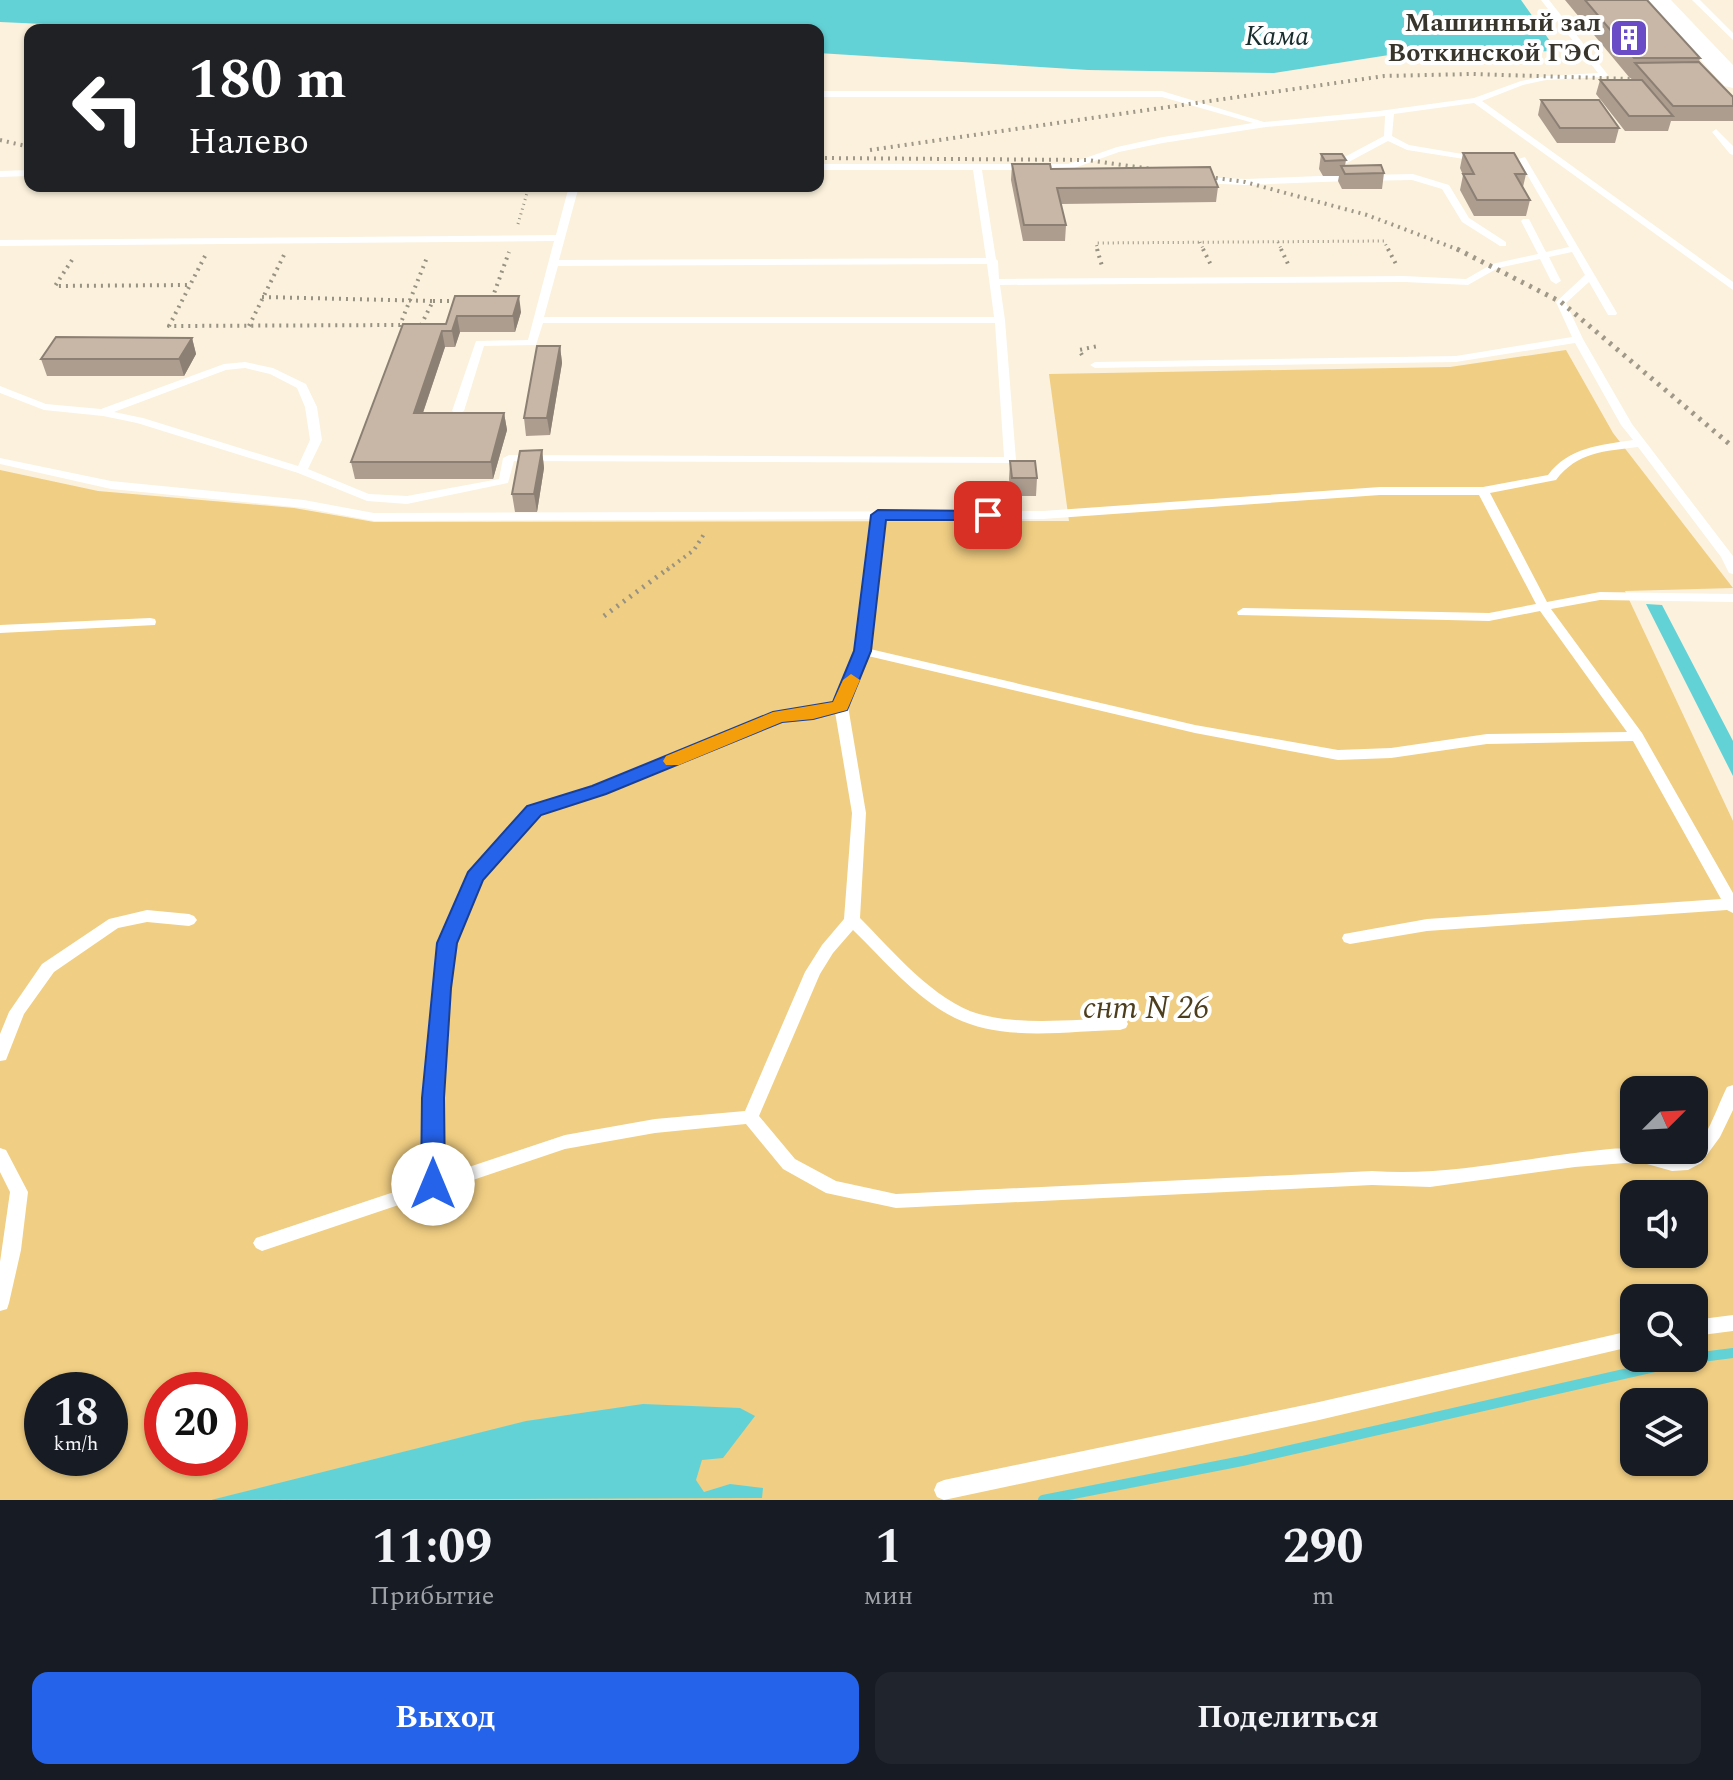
<!DOCTYPE html>
<html lang="ru">
<head>
<meta charset="utf-8">
<style>
  :root { --surface:#171b24; --page:#20242c; --text:#f1f3f6; --muted:#9ea1a6; --accent:#2563eb }
  body { margin:0; font-family:Spectral,serif; background:var(--page); color:var(--text); height:100vh; display:flex; flex-direction:column; font-size:30px; white-space:nowrap }
  * { box-sizing:border-box; margin:0 }
  p { font-size:26px; color:var(--muted) }
  .icon { flex:none; width:44px; height:44px; fill:none; stroke:currentColor; stroke-width:2; stroke-linecap:round; stroke-linejoin:round }
  .map { position:relative; height:1500px; overflow:hidden }
  .drawer { display:flex; flex-direction:column; background:var(--surface); flex:1 }
  .drawer>* { flex:none }
  .hud { position:absolute; left:24px; top:24px; width:800px; height:168px; border-radius:16px; box-shadow:0 2px 6px #0004; background:#202124; color:#fff; overflow:hidden }
  .needle { width:52px; rotate:66deg }
  .controls { position:absolute; left:1620px; top:1076px; display:grid; gap:16px }
  .controls a { display:grid; place-items:center; width:88px; height:88px; border-radius:16px; background:var(--surface); box-shadow:0 2px 6px #0004; font-size:40px }
  .speed { position:absolute; left:24px; top:1372px; display:flex; gap:16px; font-size:40px; font-weight:700; text-align:center }
  .speed>* { display:grid; place-content:center; width:104px; height:104px; border-radius:50%; background:var(--surface); box-shadow:0 2px 6px #0004; line-height:1 }
  .speed small { font-size:20px; font-weight:400 }
  .speed .limit { border:12px solid #d22; background:#fff; color:#111 }
  .pin { position:absolute; display:grid; place-items:center; width:68px; height:68px; color:#fff; margin:-34px; border-radius:16px; box-shadow:0 4px 12px #0006 }
  .me { position:absolute; width:88px; margin:-44px; rotate:0deg; stroke-linejoin:round; filter:drop-shadow(0 0 6px #0008) }
  .turn { display:flex; align-items:center; gap:28px; height:168px; padding:0 32px; font-size:36px }
  .turn .icon { width:104px; height:104px; stroke-width:2.5 }
  .turn b { display:block; font-size:56px; line-height:68px }
  .eta { display:flex; justify-content:space-evenly; align-items:center; height:136px; text-align:center }
  .eta b { font-size:48px; font-weight:700; line-height:56px }
  .primary-button { display:flex; gap:16px; margin-top:auto; padding:16px 32px }
  .primary-button a { flex:1; height:92px; border-radius:16px; background:var(--accent); color:#fff; font-size:32px; font-weight:700; line-height:92px; text-align:center }
  .primary-button a+a { background:var(--page); color:var(--text) }
  .map>svg:first-child { display:block }
  .green { fill:#f0ce83; fill-rule:evenodd }
  .water { fill:#63d2d6 }
  .lines { fill:none; stroke-linecap:round; stroke-linejoin:round }
  .stream { stroke:#63d2d6; stroke-width:10 }
  .path-far2 { stroke:#989283; stroke-width:3; stroke-dasharray:1 4; stroke-linecap:butt }
  .path-far1 { stroke:#989283; stroke-width:4; stroke-dasharray:2 5; stroke-linecap:butt }
  .path { stroke:#989283; stroke-width:5; stroke-dasharray:2 6; stroke-linecap:butt }
  .lane { fill:#fff; fill-rule:evenodd }
  .primary { fill:#fff; fill-rule:evenodd }
  .rail-far1 { stroke:#a09989; stroke-width:4; stroke-dasharray:2 5; stroke-linecap:butt }
  .rail { stroke:#a09989; stroke-width:5; stroke-dasharray:3 6; stroke-linecap:butt }
  .wall { fill:#ac9d8f }
  .shaded-wall { fill:#8c8074 }
  .building { fill:#c8b7a6; stroke:#8c8074; stroke-width:2 }
  .route { fill:#2563eb; stroke:#184099; stroke-width:2 }
  .slow { fill:#f59e0b }
  .labels { text-anchor:middle; dominant-baseline:central; stroke-width:8; stroke-linejoin:round; paint-order:stroke }
  .far-poi-label { font-size:26px; font-weight:bold; fill:#38352c; stroke:#fff; text-anchor:end }
  .far-water-label { font-size:28px; font-style:italic; fill:#192d2e; stroke:#fff }
  .park-label { font-size:32px; font-style:italic; fill:#4d3e1e; stroke:#fff }
</style>
</head>
<body>
<div class="map">
<svg width="1733" height="1500" viewBox="0 0 1733 1500">
  <rect width="100%" height="100%" fill="#fbf1dc"/>
  <!-- green -->
  <path class="green" d="M1566,350L1613,433L1733,588L1625,591L1733,821V1500H0V470L98,491L294,508L374,522L1069,521L1049,374L1450,367ZM1634,1090H1694V1150H1634ZM1634,1194H1694V1254H1634ZM1634,1298H1694V1358H1634ZM42,1390H110V1458H42ZM162,1390H230V1458H162ZM1634,1402H1694V1462H1634Z"/>
  <!-- water -->
  <path class="water" d="M0,0H1521L1557,51L1389,55L1274,73L1088,70L818,53V30H176L0,22Z
    M1646,604L1662,605L1733,741V776Z
    M643,1404L740,1408L755,1416L723,1458L702,1460L696,1480L704,1492L730,1484L763,1488L762,1498L211,1500L526,1421Z"/>
  <g class="lines">
    <!-- stream -->
    <path class="stream" d="M1694,1358L1733,1353
      M1043,1500L1242,1461L1694,1358"/>
    <!-- path-far2 -->
    <path class="path-far2" d="M518,224L529,186
      M1200,242L1204,251
      M1278,242L1282,251
      M1098,251L1096,243L1384,241L1389,251"/>
    <!-- path-far1 -->
    <path class="path-far1" d="M1097,249L1102,266
      M1203,249L1211,265
      M1281,249L1288,264
      M1388,249L1396,264
      M205,256L169,326L400,325L428,255
      M72,260L55,286L189,285
      M262,297L433,301L421,325
      M492,299L509,252
      M433,301H460
      M249,326L284,255
      M1082,355L1079,350L1098,346
      M667,570L694,550L704,534"/>
    <!-- path -->
    <path class="path" d="M604,616L669,568"/>
    <!-- lane -->
    <path class="lane" d="M1541,0H1549L1608,75L1604,77L1546,80L1523,85L1482,101L1733,282V290L1474,103L1394,114L1392,136L1409,145L1480,157L1484,160L1483,162L1407,150L1388,141L1345,164L1354,178L1349,181L1245,185L1198,183L1193,180L1198,177L1245,179L1343,175L1335,163L1337,161L1384,136L1385,116L1266,127L1163,143L1119,152L1069,170H982L996,259L998,261L999,279L1404,276L1466,279L1492,264L1538,254L1521,221L1523,219H1529L1546,252L1569,247L1518,159L1525,157L1617,313L1616,315H1608L1589,282L1566,303L1583,339L1632,424L1733,556V574L1729,573L1721,557L1638,447C1605,451 1577,452 1556,480L1490,493L1547,602L1600,592L1733,594V602L1600,600L1551,609L1642,733L1733,893V913L1727,910L1427,931L1350,944L1344,942L1342,938L1344,934L1427,919L1721,899L1633,741L1487,744L1391,758L1338,760L1195,733L868,656L848,706L866,813L860,918C892,950 934,1001 979,1014C1023,1026 1075,1019 1120,1018L1126,1020L1128,1024L1126,1028L1120,1030C1067,1031 1004,1042 955,1018C915,998 884,960 853,930L833,953L820,974L759,1116L795,1159L836,1181L896,1194L1372,1171C1453,1177 1530,1156 1610,1149C1624,1148 1633,1149 1646,1150C1659,1151 1675,1163 1687,1155C1707,1142 1716,1109 1727,1087L1733,1085V1110L1720,1137L1701,1163L1688,1170L1672,1171L1647,1164L1625,1163L1575,1167L1430,1187L1372,1185L896,1208L826,1193L783,1169L746,1124L655,1133L565,1149L262,1251L256,1248L253,1243L256,1238L424,1182L425,1098L430,1010L439,943L470,872L529,808L594,787L774,713L813,710L835,703L856,651L872,519L374,521L304,508L111,489L0,464V458L111,481L304,500L374,513L1043,511L1380,487H1483L1548,475C1569,447 1600,445 1633,440L1621,425L1575,343L1456,362L1095,368L1090,365L1095,362L1456,356L1572,337L1556,302L1585,275L1572,252L1549,257L1561,281L1556,284L1551,281L1540,259L1498,268L1468,285L1404,282L1000,285L1005,320L1016,460L1010,463L514,461L508,483L407,504L367,501L298,473L137,423L103,416L44,410L0,393V386L46,404L101,409L224,364L245,362L273,368L306,384L317,407L322,440L308,469L369,494L407,496L499,479L503,458L509,455L1004,457L995,323H543L536,345L484,346L464,411L458,414L452,411L476,341L528,340L554,241L0,246V240L556,235L569,186H579L559,260L986,258L973,170H818V164H1068L1117,147L1163,137L1253,123L1162,97H818V91H1162L1264,122L1379,111L1474,98L1521,81L1546,76L1598,73ZM987,264L994,317H544L558,266ZM245,368L270,374L297,388L305,407L310,440L298,466L143,418L114,412L226,370ZM1380,495H1479L1536,604L1489,613L1243,608L1237,612L1238,615L1489,621L1540,611L1627,732L1487,734L1391,748L1338,750L1195,725L870,649L884,519H1043ZM835,712L852,813L844,919L822,945L805,972L745,1111L655,1119L565,1135L442,1176L441,1098L446,1010L455,943L482,878L539,814L604,793L781,720L813,718Z
      M1692,0H1700L1733,33V40Z
      M1716,129L1733,146V155L1730,154L1712,132Z
      M30,170V176L0,177V171Z
      M1413,174L1449,185L1469,218L1506,242V246H1500L1462,222L1442,189L1412,180L1365,181L1360,178L1365,175Z
      M150,618L155,619L156,622L155,625L0,633V625Z
      M147,910L189,914L194,916L197,920L194,924L189,926L147,922L118,928L54,972L24,1014L6,1060L0,1061V1034L9,1012L42,964L109,919Z
      M0,1148L6,1150L28,1192L21,1250L9,1303L7,1309L0,1311V1262L10,1192L0,1172Z
      M1733,1315V1331L1694,1336V1320Z
      M1634,1330V1346L1319,1420L944,1500L937,1497L934,1490L937,1483L944,1480L1319,1402Z"/>
    <!-- primary -->
    <path class="primary" d="M1646,0H1671L1733,65V88L1724,86Z"/>
    <!-- rail-far1 -->
    <path class="rail-far1" d="M0,140L30,147
      M870,150L1384,76L1472,74L1632,79
      M818,158L1087,160L1245,182L1367,215L1462,251"/>
    <!-- rail -->
    <path class="rail" d="M1457,249L1561,302L1733,447"/>
  </g>
  <!-- wall -->
  <path class="wall" d="M1565,0H1647L1700,58L1699,62L1733,97V121H1671L1668,131H1625L1596,94L1600,80H1633L1629,77Z
    M1541,100L1619,128L1615,143H1557L1538,115Z
    M1463,153L1526,174L1523,187L1530,200L1526,216H1474L1460,190L1463,175L1460,168Z
    M1321,154L1346,160L1345,166L1384,173L1382,189H1342L1338,181L1339,176H1323L1319,169Z
    M1012,164L1218,187L1216,202L1061,204L1066,225L1065,241H1023L1011,180Z
    M455,296L521,312L515,332H460L455,347H445L423,413H504L507,430L493,479H355L351,462L446,324Z
    M192,338L196,354L184,376H47L41,359Z
    M560,346L562,363L550,435L526,436L524,418Z
    M542,450L544,468L537,512H515L512,494Z
    M1010,461L1037,478L1036,496H1011L1009,479Z"/>
  <!-- shaded-wall -->
  <path class="shaded-wall" d="M519,296L521,312L515,332L513,316Z
    M457,316L460,332L455,347L452,331Z
    M442,331L445,347L417,430L414,413Z
    M192,338L196,354L184,376L179,359Z
    M560,346L562,363L550,435L547,418Z
    M504,413L507,430L493,479L491,462Z
    M542,450L544,468L537,512L534,494Z"/>
  <!-- building -->
  <path class="building" d="M1585,0H1647L1700,58H1634Z
    M1699,62L1733,97V106H1673L1635,63Z
    M1600,80H1642L1673,116H1629Z
    M1541,100H1599L1619,128H1560Z
    M1463,153H1514L1526,174H1515L1530,200H1477L1463,174H1474Z
    M1321,154H1342L1346,160L1325,161Z
    M1012,164H1050L1051,169L1210,167L1218,187L1057,188L1066,225H1024Z
    M1381,165L1384,173L1345,174L1341,166Z
    M455,296H519L513,316H457L452,331H442L414,413H504L491,462H351L403,324H446Z
    M56,337L192,338L179,359H41Z
    M537,346H560L547,418H524Z
    M542,450L534,494H512L520,451Z
    M1010,461H1035L1037,478H1012Z"/>
  <!-- route -->
  <path class="route" d="M878,510L988,511L996,515L988,520H886L871,651L847,710L813,719L782,722L606,794L541,815L483,880L457,943L451,988L444,1098L445,1184L441,1191L433,1194L425,1191L421,1184L422,1098L437,943L468,872L527,806L592,786L773,712L833,702L854,651L871,515Z"/>
  <!-- slow -->
  <path class="slow" d="M851,674L860,680L847,710L813,719L782,722L679,765H666L663,761L666,756L773,712L833,702L843,680Z"/>
  <!-- icons -->
  <defs>
    <symbol id="building-square" viewBox="-11 -11 22 22"><rect x="-9" y="-9" width="18" height="18" rx="4" fill="#6a4cc6" stroke="#fff"/><path d="M-4-6H4V6H1V3H-1V6H-4ZM-2.5-4.3h1.7v1.8h-1.7ZM.8-4.3h1.7v1.8H.8ZM-2.5-1h1.7V.8h-1.7ZM.8-1h1.7V.8H.8Z" fill="#fff"/></symbol>
  </defs>
  <g fill-rule="evenodd">
    <use href="#building-square" x="1607" y="16" width="44" height="44"/>
  </g>
  <g class="labels">
    <!-- far-poi labels -->
    <g class="far-poi-label">
      <text x="1601" y="23">Машинный зал<tspan x="1601" dy="30">Воткинской ГЭС</tspan></text>
    </g>
    <!-- far-water labels -->
    <g class="far-water-label">
      <text x="1277" y="36">Кама</text>
    </g>
    <!-- park labels -->
    <g class="park-label">
      <text x="1146" y="1008">снт N 26</text>
    </g>
  </g>
</svg>
<div class="controls">
<a><svg class="needle" viewBox="-14 -14 28 28"><path d="M0-13l5 13h-10z" fill="#e53935"/><path d="M0 13l5-13h-10z" fill="#9ea1a6"/></svg></a>
<a><svg class="icon" aria-label="sound" viewBox="0 0 24 24"><path d="M4 9h4l5-4v14l-5-4H4zM17 9q2 3 0 6"/></svg></a>
<a><svg class="icon" aria-label="search" viewBox="0 0 24 24"><circle cx="10" cy="10" r="6"/><path d="M15 15l6 6"/></svg></a>
<a><svg class="icon" aria-label="layers" viewBox="0 0 24 24"><path d="M12 4l9 5-9 5-9-5zM3 14l9 5 9-5"/></svg></a>
</div>
<div class="speed"><div>18<small>km/h</small></div><div class="limit">20</div></div>
<div class="pin" style="left:988px;top:515px;background:#d93025"><svg class="icon" aria-label="arrive" viewBox="0 0 24 24"><path d="M6 21V4h12l-3 4 3 4H6"/></svg></div>
<svg class="me" style="left:433px;top:1184px" viewBox="-20 -20 40 40"><circle r="19" fill="#fff"/><path d="M0-13L10 11 0 6-10 11z" fill="#2563eb"/></svg>
<div class="hud">
<div class="turn"><svg class="icon" aria-label="left" viewBox="0 0 24 24"><path d="M17 20v-9H6M10 6l-5 5 5 5"/></svg><div><b>180 m</b>Налево</div></div>
</div>
</div>
<section class="drawer">
<div class="eta">
<div><b>11:09</b><p>Прибытие</p></div>
<div><b>1</b><p>мин</p></div>
<div><b>290</b><p>m</p></div>
</div>
<div class="primary-button"><a>Выход</a><a>Поделиться</a></div>
</section>
</body>
</html>
